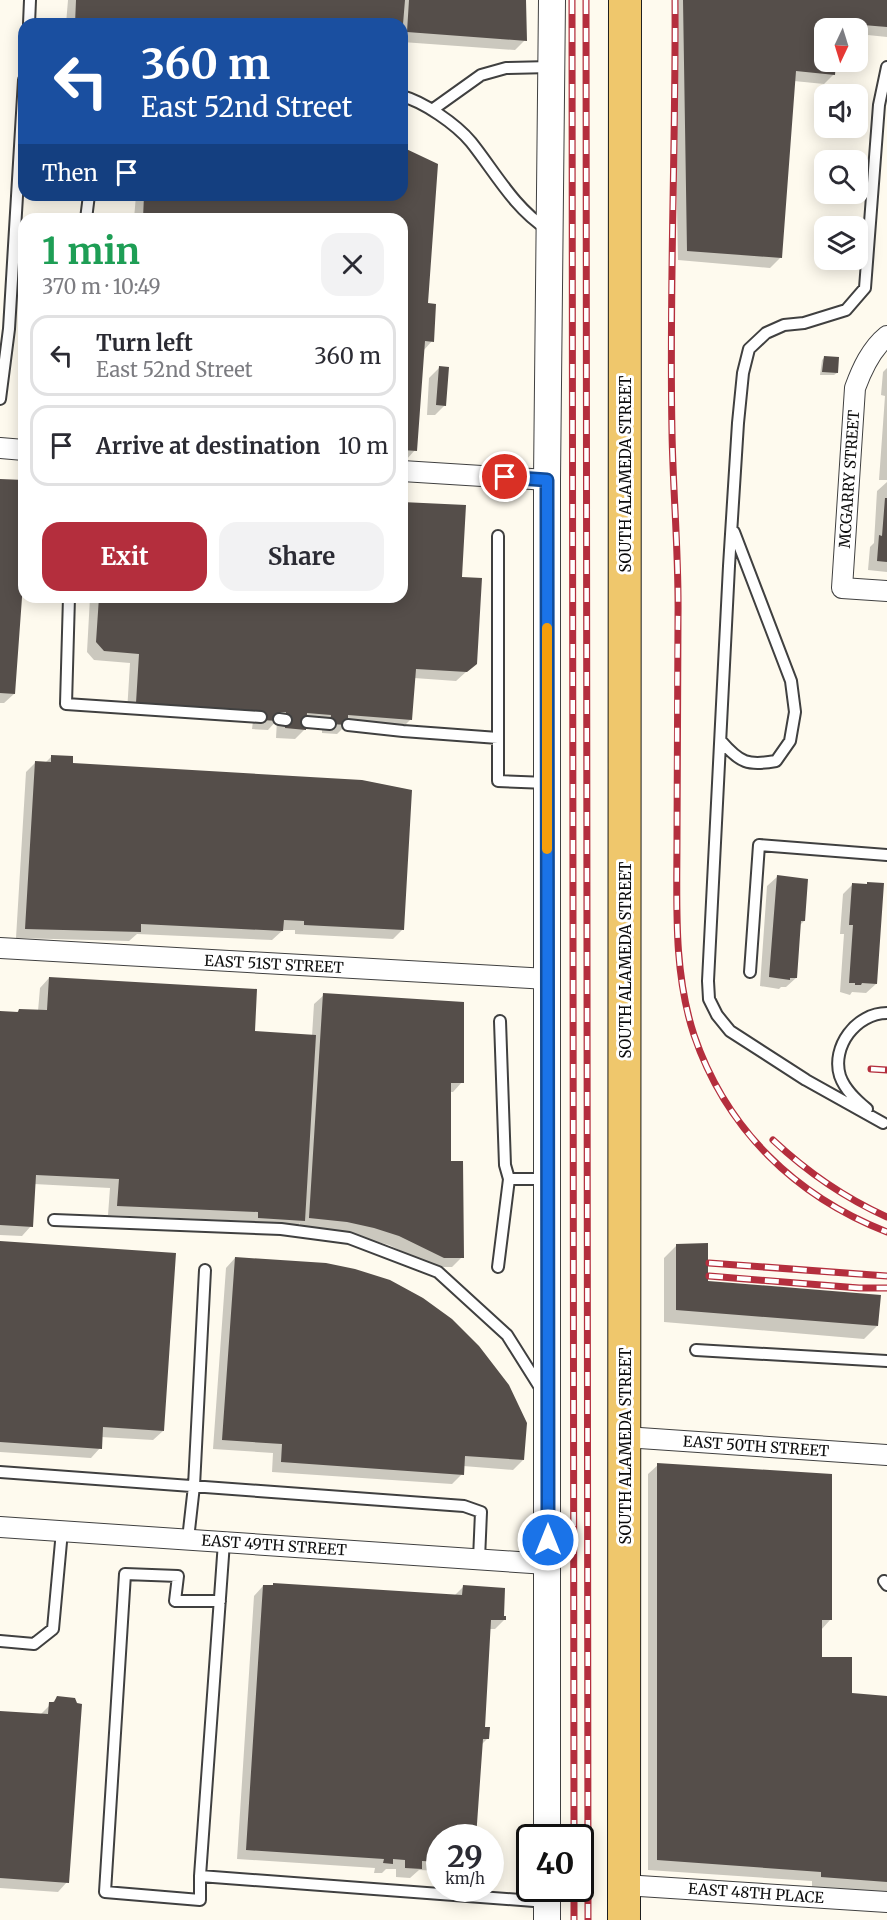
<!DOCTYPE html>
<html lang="en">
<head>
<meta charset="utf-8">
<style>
  :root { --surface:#fff; --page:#f2f2f3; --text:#2b2b33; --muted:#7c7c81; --line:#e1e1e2; --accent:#b42e3d }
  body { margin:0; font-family:Merriweather,serif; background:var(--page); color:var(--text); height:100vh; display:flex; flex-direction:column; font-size:22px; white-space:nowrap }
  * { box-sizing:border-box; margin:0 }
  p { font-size:20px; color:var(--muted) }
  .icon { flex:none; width:33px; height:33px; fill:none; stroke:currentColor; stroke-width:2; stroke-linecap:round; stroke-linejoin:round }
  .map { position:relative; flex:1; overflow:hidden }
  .drawer { position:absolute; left:18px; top:213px; width:390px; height:390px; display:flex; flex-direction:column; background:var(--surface); border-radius:18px; box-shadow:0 3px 15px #0003 }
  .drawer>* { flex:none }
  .banner { position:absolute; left:18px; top:18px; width:390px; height:183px; border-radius:18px; box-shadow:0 3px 15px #0003; background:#1a4fa0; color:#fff; overflow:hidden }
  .needle { width:39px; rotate:184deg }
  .controls { position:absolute; left:814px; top:18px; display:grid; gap:12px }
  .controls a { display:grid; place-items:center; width:54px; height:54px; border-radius:12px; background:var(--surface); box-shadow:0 3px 15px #0003; font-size:30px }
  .speed { position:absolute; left:426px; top:1824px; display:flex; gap:12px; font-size:30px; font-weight:700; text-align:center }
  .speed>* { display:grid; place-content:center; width:78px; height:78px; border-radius:50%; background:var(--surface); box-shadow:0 3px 15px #0003; line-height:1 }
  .speed small { font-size:15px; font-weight:400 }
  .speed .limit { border:3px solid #111; border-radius:9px; background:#fff; color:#111 }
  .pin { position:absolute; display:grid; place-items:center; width:51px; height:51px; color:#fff; margin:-26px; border:3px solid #fff; border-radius:50%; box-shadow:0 2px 6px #0007 }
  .me { position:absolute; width:66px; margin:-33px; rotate:0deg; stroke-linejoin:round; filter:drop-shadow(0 0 4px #0008) }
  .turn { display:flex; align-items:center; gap:21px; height:126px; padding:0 24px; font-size:27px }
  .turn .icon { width:78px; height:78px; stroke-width:2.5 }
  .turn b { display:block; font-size:42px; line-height:51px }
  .then { display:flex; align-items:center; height:57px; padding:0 24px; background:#0003; gap:12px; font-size:22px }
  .round { display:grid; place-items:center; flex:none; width:63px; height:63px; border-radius:18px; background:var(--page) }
  .summary { display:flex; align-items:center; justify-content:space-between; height:102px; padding:0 24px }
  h1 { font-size:36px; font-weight:700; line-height:45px; color:#1e9e55 }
  .primary-button { display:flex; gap:12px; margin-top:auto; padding:12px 24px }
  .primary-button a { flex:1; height:69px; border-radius:18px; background:var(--accent); color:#fff; font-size:24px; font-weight:700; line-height:69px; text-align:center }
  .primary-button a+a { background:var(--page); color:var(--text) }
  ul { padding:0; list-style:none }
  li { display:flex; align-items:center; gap:18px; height:81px; margin:0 12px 9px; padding:0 12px; border:3px solid var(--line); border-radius:18px }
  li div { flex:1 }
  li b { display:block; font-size:22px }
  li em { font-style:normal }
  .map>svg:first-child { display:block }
  .shadow { fill:#0003 }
  .building { fill:#554e4a }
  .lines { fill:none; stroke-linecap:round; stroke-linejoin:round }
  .service-casing { stroke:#404040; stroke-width:14 }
  .minor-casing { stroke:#404040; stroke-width:22 }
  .tertiary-casing { stroke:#404040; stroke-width:28 }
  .primary-casing { stroke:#1e1e1e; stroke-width:34 }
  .service { stroke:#fff; stroke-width:10 }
  .minor { stroke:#fff; stroke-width:20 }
  .tertiary { stroke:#fff; stroke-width:26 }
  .primary { stroke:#efc76c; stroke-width:32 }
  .rail-casing { stroke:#b42e3d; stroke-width:7 }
  .rail { stroke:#fff; stroke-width:4.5; stroke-dasharray:14; stroke-linecap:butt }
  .route-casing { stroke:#114b97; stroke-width:15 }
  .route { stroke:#1a73e8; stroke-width:10 }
  .slow { stroke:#f59e0b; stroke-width:10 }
  .labels { text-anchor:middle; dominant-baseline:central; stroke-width:6; stroke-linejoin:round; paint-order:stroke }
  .street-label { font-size:15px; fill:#0d0d0d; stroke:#fff }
</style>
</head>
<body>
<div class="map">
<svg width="887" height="1920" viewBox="0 0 887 1920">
  <rect width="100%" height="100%" fill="#fefaee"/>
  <!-- shadow -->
  <path class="shadow" d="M68,0H525V40L515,50L402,42V24H66Z
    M673,0H887V37L858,34V28H825V62H834V74L824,84L794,81L780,258L770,268L678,260Z
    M402,148L432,341L423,351L415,450L406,460H402V219H134L136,195H402Z
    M824,358L837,373L834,375H820L822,360Z
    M439,368L445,405L435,415H427L429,378Z
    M887,368V480H879L885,396L881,395L883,372Z
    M0,480L24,482V538L14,694L4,703H0Z
    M887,482V572L868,570L870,547L874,543L877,491Z
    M402,503L460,579L476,663L456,681L414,678L411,719L401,729L346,725L337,734L322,733V724L305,723V729L295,739L276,738L277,720L268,730L252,729L253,721L127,712L130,663L94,660L87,652L90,597H402Z
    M52,756L71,764L403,929L393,939L295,934V930H283L272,940L137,934L129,941L16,938L26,772L36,762L45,763Z
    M777,877L804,921L800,925L796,978L786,987H781L779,989L760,986L767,886Z
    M853,884L876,984L866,993L852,992L850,995L840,992L844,934H840L843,894Z
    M49,978L253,1033L312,1036L314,1004L324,995L462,1082L453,1092H449L450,1163L462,1257L452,1267H434L389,1245L337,1231L300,1227V1223L294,1230L249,1227V1221L108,1215L110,1188L34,1184L31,1226L22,1236L0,1235V1012L16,1013L19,1010L38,1011L40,988Z
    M0,1243L163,1431L153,1440L101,1437L100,1448L91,1458L0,1452Z
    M677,1245L707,1282L877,1326L864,1339L664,1322V1258Z
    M235,1258L523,1460L513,1470L463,1466L462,1474L452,1484L272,1472L273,1453L213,1449L226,1268Z
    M658,1465L830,1620L821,1630L820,1658L851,1695L887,1697V1892L812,1887V1881L648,1870V1474Z
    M263,1586L454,1596L463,1587L504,1620L495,1629H489L483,1728L487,1739L481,1745L440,1838V1871L419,1870L410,1878L396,1877V1869H386L382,1873H374L375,1868L237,1859L254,1596Z
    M57,1698L67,1882L58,1892L0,1888V1712L40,1715Z"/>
  <!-- building -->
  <path class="building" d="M76,0H405L403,24H75Z
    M409,0H526L527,41L407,32Z
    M683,0H887V27L851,24V28H825V62H836L835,75L796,71L782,258L687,251Z
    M402,147L438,164L428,303L436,304L434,342L425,341L417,451L402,450V219H143L144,195H402Z
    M824,356L839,357L838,373L822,372Z
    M439,366L449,367L446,406L436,405Z
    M0,479L24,480V570L15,694L0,693Z
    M885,498H887V562L877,561L879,535L882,536Z
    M402,502L466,505L462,577L482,578L477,664L467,672L416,669L412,720L348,715V725L330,724L331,715L307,713L306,730L285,728L286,712H279V721L261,720L262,711L136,703L139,654L104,651L96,642L99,597H402Z
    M51,755L73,756V763L362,780L412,790L404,930L304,925V921L284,920L283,931L141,924V932L25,929L35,761L51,762Z
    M777,875L808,879L805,921H801L797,978H790V980L769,977Z
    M867,882L884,883L877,984L862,983L861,985H855V983H849L853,925H849L852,883L867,884Z
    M49,977L257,989L255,1031L316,1035L305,1221L258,1218V1212L117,1206L119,1179L36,1175L33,1227L0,1225V1011L18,1012L19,1009L47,1010Z
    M323,993L464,1002V1083H451V1161H463L464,1258H444L399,1236L374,1228L347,1222L309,1218Z
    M0,1241L176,1253L164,1431L103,1427L102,1449L0,1442Z
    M708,1243V1281L881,1295L878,1326L676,1310V1244Z
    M235,1257L326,1263L355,1269L390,1280L423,1298L452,1319L479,1346L509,1385L527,1423L524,1460L465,1456L464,1475L281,1462L282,1444L222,1440Z
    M657,1463L832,1474V1620H822V1657H852V1693L887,1696V1882L821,1877V1872L657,1860Z
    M273,1583L462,1595L463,1585L505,1588L504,1616H506V1620H491L485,1727H490L489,1739H483L476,1838H440V1862L422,1861V1869L405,1868V1860L393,1859V1864L383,1863L384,1859L246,1850L263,1585H273Z
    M57,1696L75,1698L77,1703L82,1704L69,1883L0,1878V1711L48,1714L49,1702H54Z"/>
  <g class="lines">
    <defs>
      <path id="service" d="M29,24L30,0
        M402,96C424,102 456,124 471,142C495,172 514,208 547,229
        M432,110L481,75L506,68L551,67
        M86,219L89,195
        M0,399L9,329L24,80
        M69,597L66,704L261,717
        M279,719L286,720
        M307,722L330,724
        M348,725L403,731L498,738V781L547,783
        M498,738V536
        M721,741C740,763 748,766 776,761L790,741L795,712L791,681L734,532
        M750,972L759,845L887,855
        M500,1021L505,1165L509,1179H547
        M867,1109C856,1100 845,1090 840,1076C831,1047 856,1013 887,1013
        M883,1123L806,1080L730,1031L717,1015L709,999L708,981L729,566L738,423L743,373L749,349L766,333L784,325L804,323L846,310L865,288L879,105L887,67
        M54,1220L281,1229L349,1238L438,1272L507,1335L541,1389
        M498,1267L509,1179
        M696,1350L887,1361
        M0,1472L464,1506L481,1512L479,1559
        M188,1539L194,1486L205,1270
        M224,1542L200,1876L547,1902
        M884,1581L887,1585
        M0,1641L34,1644L53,1629L62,1531
        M200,1876V1900L105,1892L125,1574L178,1576L175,1601H220"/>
      <path id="minor" d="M887,336C871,349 862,369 855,388L842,588L887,591
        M0,448L24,450
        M402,471L547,480
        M0,948L548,979
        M625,1437L887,1455
        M0,1527L547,1564
        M624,1885L887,1902"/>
      <path id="tertiary" d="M547,1838V480L552,0
        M547,1920V1888"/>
      <path id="primary" d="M624,1920L625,0"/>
    </defs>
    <!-- service casing -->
    <use href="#service" class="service-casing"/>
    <!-- minor casing -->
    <use href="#minor" class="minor-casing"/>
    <!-- tertiary casing -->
    <use href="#tertiary" class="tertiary-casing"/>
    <!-- primary casing -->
    <use href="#primary" class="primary-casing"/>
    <!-- service -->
    <use href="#service" class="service"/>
    <!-- minor -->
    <use href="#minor" class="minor"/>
    <!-- tertiary -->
    <use href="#tertiary" class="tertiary"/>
    <!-- primary -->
    <use href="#primary" class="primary"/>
    <defs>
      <path id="rail" d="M572,0L574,1838
        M586,0L588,1920
        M675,0C676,144 669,288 672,432C673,494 679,556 678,618C677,691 677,764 677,837C677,903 673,971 694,1035C726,1129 795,1196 887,1232
        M871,1069L887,1070
        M773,1140C807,1172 845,1198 887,1217
        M709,1263L887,1276
        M709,1276L859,1288H887
        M574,1888V1920"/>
    </defs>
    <!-- rail casing -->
    <use href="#rail" class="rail-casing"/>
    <!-- rail -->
    <use href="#rail" class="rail"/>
  </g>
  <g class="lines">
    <defs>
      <path id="route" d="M505,477L547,480L548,1540"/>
    </defs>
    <!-- route casing -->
    <use href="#route" class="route-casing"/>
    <!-- route -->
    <use href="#route" class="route"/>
    <!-- slow -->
    <path class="slow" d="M547,628V849"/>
  </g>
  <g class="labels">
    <!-- street labels -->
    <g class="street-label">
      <text transform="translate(625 474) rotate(-90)">SOUTH ALAMEDA STREET</text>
      <text transform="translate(849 479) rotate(-86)">MCGARRY STREET</text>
      <text transform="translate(625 960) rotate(-90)">SOUTH ALAMEDA STREET</text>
      <text transform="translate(274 964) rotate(3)">EAST 51ST STREET</text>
      <text transform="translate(625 1446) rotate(-90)">SOUTH ALAMEDA STREET</text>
      <text transform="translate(756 1446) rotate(4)">EAST 50TH STREET</text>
      <text transform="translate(274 1545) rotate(4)">EAST 49TH STREET</text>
      <text transform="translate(756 1893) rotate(4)">EAST 48TH PLACE</text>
    </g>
  </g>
</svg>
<div class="controls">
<a><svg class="needle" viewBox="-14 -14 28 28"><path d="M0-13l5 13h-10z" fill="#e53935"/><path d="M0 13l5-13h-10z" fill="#7c7c81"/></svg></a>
<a><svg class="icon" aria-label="sound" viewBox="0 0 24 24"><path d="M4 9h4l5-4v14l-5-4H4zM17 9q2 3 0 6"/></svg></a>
<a><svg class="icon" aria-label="search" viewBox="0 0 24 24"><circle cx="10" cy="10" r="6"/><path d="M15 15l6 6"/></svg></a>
<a><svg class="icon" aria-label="layers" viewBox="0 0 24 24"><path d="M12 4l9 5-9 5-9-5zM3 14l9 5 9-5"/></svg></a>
</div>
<div class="speed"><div>29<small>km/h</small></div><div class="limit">40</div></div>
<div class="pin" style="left:505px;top:477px;background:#d93025"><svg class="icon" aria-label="arrive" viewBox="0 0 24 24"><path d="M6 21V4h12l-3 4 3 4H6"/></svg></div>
<svg class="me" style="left:548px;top:1540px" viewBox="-20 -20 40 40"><circle r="17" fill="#1a73e8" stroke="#fff" stroke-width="3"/><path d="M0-11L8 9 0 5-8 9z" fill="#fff"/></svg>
<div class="banner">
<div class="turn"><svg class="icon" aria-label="left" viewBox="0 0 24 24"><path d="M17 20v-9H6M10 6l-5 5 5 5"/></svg><div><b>360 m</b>East 52nd Street</div></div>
<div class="then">Then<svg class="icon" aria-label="arrive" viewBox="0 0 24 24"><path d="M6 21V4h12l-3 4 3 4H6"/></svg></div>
</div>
<section class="drawer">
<div class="summary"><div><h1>1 min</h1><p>370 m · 10:49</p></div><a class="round"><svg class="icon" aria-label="close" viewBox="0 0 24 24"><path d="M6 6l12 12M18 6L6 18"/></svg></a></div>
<ul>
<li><svg class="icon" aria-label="left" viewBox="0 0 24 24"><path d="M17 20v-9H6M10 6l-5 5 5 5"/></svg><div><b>Turn left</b><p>East 52nd Street</p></div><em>360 m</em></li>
<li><svg class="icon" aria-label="arrive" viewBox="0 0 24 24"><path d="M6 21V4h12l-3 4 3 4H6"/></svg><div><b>Arrive at destination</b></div><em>10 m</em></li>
</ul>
<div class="primary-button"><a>Exit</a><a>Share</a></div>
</section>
</div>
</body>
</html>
